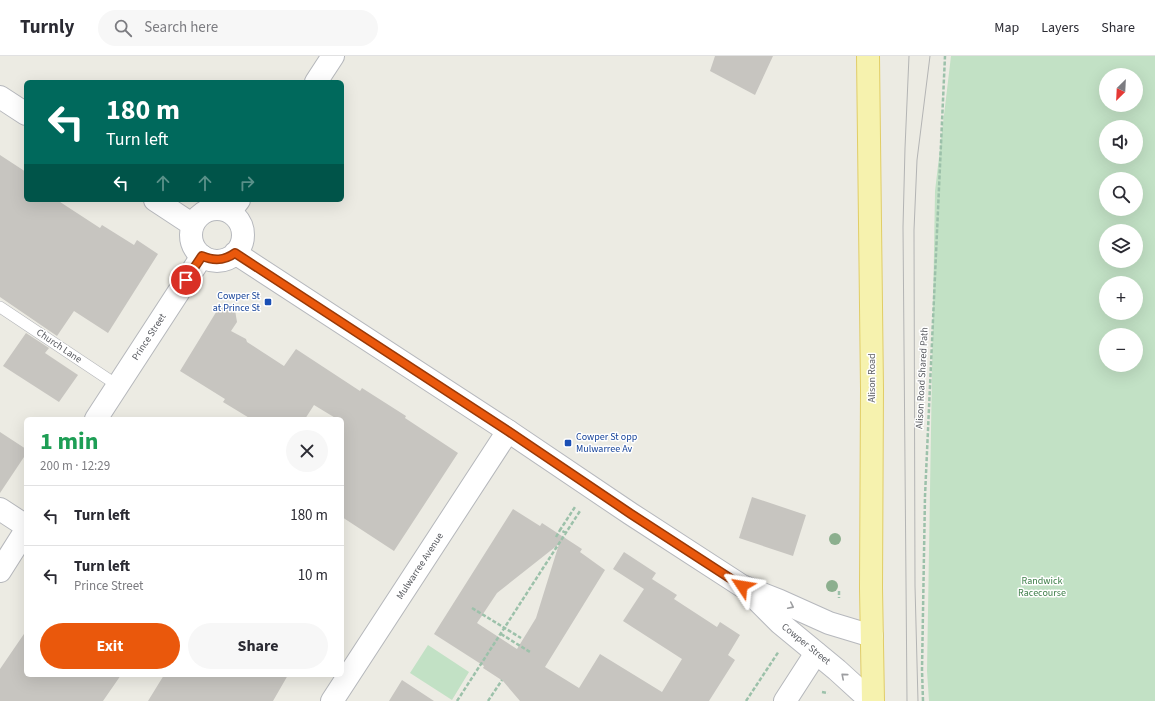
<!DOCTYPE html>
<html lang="en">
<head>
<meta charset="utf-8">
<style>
  :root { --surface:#fff; --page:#f7f7f7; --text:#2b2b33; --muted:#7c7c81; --line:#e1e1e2; --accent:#ea580c }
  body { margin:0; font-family:"Source Sans 3",sans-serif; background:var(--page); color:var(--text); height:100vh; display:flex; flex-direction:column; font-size:15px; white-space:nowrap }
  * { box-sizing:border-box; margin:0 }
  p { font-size:13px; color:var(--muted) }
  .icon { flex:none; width:22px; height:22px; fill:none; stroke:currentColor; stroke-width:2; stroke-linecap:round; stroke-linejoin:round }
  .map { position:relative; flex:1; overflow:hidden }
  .details { position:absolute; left:24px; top:361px; width:320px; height:260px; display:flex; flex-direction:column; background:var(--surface); border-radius:6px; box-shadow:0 4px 16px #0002 }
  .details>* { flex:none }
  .banner { position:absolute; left:24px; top:24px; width:320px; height:122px; border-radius:6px; box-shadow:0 4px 16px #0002; background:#00695c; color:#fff; overflow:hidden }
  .needle { width:26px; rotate:204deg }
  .tools { position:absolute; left:1099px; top:12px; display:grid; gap:8px }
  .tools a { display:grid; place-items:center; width:44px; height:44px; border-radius:50%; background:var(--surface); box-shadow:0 4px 16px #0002; font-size:20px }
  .pin { position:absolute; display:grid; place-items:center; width:34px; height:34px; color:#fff; margin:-17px; border:2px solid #fff; border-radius:50%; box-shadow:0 1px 4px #0007 }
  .me { position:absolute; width:44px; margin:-22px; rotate:303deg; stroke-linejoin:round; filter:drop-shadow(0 0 3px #0008) }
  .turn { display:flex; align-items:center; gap:14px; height:84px; padding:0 16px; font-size:18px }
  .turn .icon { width:52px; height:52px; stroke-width:2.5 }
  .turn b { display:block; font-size:28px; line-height:34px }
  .lanes { display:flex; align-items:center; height:38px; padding:0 16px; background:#0003; justify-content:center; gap:20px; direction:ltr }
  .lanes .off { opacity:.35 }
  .round { display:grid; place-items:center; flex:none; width:42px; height:42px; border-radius:21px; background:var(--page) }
  .overview { display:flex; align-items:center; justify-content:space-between; height:68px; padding:0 16px }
  h1 { font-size:24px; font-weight:700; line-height:30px; color:#1e9e55 }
  .action { display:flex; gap:8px; margin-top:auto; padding:8px 16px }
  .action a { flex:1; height:46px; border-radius:24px; background:var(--accent); color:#fff; font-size:16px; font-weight:700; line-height:46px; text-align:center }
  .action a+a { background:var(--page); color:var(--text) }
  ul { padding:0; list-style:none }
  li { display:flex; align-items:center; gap:12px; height:60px; padding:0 16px; border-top:1px solid var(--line) }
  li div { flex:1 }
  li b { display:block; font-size:15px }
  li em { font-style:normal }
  header { display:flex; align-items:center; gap:24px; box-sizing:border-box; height:56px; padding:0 20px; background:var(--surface); border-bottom:1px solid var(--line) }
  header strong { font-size:19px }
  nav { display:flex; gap:22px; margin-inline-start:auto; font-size:14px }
  .search { width:280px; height:36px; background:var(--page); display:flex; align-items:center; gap:10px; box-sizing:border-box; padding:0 14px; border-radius:22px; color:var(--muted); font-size:15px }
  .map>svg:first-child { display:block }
  .green { fill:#c2e1c5; fill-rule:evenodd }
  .building { fill:#c7c5c0; fill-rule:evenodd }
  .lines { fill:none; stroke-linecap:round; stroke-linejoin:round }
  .service-casing { stroke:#b5b7bb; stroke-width:12 }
  .minor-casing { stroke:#b5b7bb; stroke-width:24 }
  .secondary-casing { stroke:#b6b8bd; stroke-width:24 }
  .primary-casing { stroke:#e1cd66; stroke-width:24 }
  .path { stroke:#9cc1aa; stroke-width:2.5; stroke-dasharray:4 2; stroke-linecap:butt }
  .service { stroke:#fff; stroke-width:11 }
  .minor { stroke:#fff; stroke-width:22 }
  .secondary { stroke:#fff; stroke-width:22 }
  .primary { stroke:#f6f2ae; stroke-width:22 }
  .tram { stroke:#b3b4b4; stroke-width:1 }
  .tree { fill:#8caf8e }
  .oneway { stroke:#9d9ea1 }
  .route-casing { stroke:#983908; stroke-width:10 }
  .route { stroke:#ea580c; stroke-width:7 }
  .transit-dot { fill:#1a4fb4; stroke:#fff; stroke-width:1.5 }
  .labels { text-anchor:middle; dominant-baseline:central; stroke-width:3; stroke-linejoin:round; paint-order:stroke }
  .transit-label { font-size:10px; fill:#164399; stroke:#fff; text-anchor:end }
  .street-label { font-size:10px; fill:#5b5d62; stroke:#fff }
  .park-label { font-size:10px; fill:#3d7e48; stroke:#fff }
</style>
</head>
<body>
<header>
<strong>Turnly</strong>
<div class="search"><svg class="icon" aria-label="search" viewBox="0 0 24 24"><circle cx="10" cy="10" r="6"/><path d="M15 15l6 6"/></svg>Search here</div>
<nav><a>Map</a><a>Layers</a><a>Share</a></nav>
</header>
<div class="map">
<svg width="1155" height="645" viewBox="0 0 1155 645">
  <rect width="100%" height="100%" fill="#ecebe3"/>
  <!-- green -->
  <path class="green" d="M951,0H1155V645H929L927,615L935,135ZM1106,19H1136V49H1106ZM1106,71H1136V101H1106ZM1106,123H1136V153H1106ZM1106,175H1136V205H1106ZM1106,227H1136V257H1106ZM1106,279H1136V309H1106Z
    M428,589L469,616L452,644L410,617Z"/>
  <!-- building -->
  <path class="building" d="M715,0H773L755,39L710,15Z
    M0,99L26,116V144H57L100,172L102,169L134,189L137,184L158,198L108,277L74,255L57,280L0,241Z
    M227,250L235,254L237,266L231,275L246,283L247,286L284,310L296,293L360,335L362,332L406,360L405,362L458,397L394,495L342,461V363H337L314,349L305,363H251L223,346L225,343L180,315L218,253Z
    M26,277L49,292L45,297L78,319L59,346L3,310Z
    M0,376L26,393V398L0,437Z
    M752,441L806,459L793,500L739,482Z
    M513,453L540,470L542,467L582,493L580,496L605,514L545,611L579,632L600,598L662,636L682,603L623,565L644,533L613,513L624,496L656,517L652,523L677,539L674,543L717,571L720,566L740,579L728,599L735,604L709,645H520L503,625L483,612L484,610L434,578ZM559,488L536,562L517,593L477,567L497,537Z
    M26,575V619H121L103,645H0V613Z
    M164,619H288L273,645H148Z
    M402,624L434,645H389Z"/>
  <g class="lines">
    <defs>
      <path id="service" d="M0,251L117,329"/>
      <path id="minor" d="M316,26L333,0
        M230,156L239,144
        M96,363L202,200
        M0,453L26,470
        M0,515L26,474
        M332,645L508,375
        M785,645L816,597"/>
      <path id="secondary" d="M0,41L26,58
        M155,144L193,169
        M191 179a26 26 0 1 1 52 0a26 26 0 1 1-52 0Z
        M235,197L508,375L631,458L742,530L780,545L829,567L872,580
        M749,536L780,567L837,614L871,645"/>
      <path id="primary" d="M868,0L872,333L871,532L873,645"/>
    </defs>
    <!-- service casing -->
    <use href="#service" class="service-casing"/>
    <!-- minor casing -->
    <use href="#minor" class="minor-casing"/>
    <!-- secondary casing -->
    <use href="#secondary" class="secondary-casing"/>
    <!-- primary casing -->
    <use href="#primary" class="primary-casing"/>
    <!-- path -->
    <path class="path" d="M566,477L560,474L575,451
      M556,481L560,474
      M839,535V542
      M472,552L521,582
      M501,578L530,596
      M822,636L828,637
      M457,645L580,455
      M488,645L502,624
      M746,645L779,595
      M923,645L922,614L925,440L945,0"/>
    <!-- service -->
    <use href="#service" class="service"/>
    <!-- minor -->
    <use href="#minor" class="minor"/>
    <!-- secondary -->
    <use href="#secondary" class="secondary"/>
    <!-- primary -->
    <use href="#primary" class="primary"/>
    <!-- tram -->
    <path class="tram" d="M907,645L903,171L905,92L909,0
      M918,645L915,530L914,174L917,104L930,0"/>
  </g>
  <!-- trees -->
  <g class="tree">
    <circle cx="835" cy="483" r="6"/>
    <circle cx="832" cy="530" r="6"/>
  </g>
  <!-- one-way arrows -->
  <defs><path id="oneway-chevron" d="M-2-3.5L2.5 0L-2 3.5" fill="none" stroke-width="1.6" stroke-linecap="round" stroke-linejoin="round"/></defs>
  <g class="oneway">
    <use href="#oneway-chevron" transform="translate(791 550) rotate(26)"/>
    <use href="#oneway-chevron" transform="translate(844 620) rotate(-139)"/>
  </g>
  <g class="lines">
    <defs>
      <path id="route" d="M186,224L202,200C214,205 224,205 235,197L508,375L631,458L742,530"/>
    </defs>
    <!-- route casing -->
    <use href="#route" class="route-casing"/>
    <!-- route -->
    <use href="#route" class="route"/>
  </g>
  <!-- markers -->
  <g class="transit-dot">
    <rect x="264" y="242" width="8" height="8" rx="2"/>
    <rect x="564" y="383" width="8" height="8" rx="2"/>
  </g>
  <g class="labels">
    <!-- transit labels -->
    <g class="transit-label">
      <text x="260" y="240">Cowper St<tspan x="260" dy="12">at Prince St</tspan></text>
      <text x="576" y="381" text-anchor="start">Cowper St opp<tspan x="576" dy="12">Mulwarree Av</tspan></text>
    </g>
    <!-- street labels -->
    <g class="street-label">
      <text transform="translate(149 281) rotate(-57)">Prince Street</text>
      <text transform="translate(59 290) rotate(34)">Church Lane</text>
      <text transform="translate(872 322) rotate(-90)">Alison Road</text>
      <text transform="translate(922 322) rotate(-87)">Alison Road Shared Path</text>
      <text transform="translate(420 510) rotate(-57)">Mulwarree Avenue</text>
      <text transform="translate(806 588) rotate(39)">Cowper Street</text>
    </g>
    <!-- park labels -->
    <g class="park-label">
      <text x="1042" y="525">Randwick<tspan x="1042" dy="12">Racecourse</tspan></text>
    </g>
  </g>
</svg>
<div class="tools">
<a><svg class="needle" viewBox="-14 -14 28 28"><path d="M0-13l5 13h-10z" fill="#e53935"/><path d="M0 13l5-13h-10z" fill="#7c7c81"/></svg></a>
<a><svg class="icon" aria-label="sound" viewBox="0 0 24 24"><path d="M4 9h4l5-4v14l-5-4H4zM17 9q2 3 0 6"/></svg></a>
<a><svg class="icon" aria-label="search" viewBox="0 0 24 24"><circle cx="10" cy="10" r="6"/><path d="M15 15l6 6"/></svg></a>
<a><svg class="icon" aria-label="layers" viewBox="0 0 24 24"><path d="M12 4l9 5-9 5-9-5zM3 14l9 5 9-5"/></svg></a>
<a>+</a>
<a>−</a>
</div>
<div class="pin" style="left:186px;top:224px;background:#d93025"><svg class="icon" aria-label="arrive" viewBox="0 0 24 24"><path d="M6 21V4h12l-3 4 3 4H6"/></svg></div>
<svg class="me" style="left:742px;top:530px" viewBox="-20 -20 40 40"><path d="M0-17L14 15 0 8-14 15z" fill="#ea580c" stroke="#fff" stroke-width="4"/></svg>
<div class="banner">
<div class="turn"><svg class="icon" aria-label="left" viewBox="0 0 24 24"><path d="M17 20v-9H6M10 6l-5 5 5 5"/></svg><div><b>180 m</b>Turn left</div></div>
<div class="lanes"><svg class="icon" aria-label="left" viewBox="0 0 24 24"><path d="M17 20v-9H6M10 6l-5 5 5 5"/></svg><svg class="icon off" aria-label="ahead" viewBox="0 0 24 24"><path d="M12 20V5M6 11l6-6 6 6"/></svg><svg class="icon off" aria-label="ahead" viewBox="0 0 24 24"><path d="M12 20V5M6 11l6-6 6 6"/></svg><svg class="icon off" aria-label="right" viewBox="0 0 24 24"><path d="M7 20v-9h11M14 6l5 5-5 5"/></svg></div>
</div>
<section class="details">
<div class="overview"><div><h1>1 min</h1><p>200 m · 12:29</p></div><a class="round"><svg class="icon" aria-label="close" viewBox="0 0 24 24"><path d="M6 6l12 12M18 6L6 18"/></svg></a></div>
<ul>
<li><svg class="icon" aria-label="left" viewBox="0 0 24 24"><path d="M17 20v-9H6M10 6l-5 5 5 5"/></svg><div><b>Turn left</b></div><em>180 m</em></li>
<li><svg class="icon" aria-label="left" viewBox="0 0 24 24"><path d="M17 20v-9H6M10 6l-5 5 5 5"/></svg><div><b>Turn left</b><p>Prince Street</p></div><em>10 m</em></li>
</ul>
<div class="action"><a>Exit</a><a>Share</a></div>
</section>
</div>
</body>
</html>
